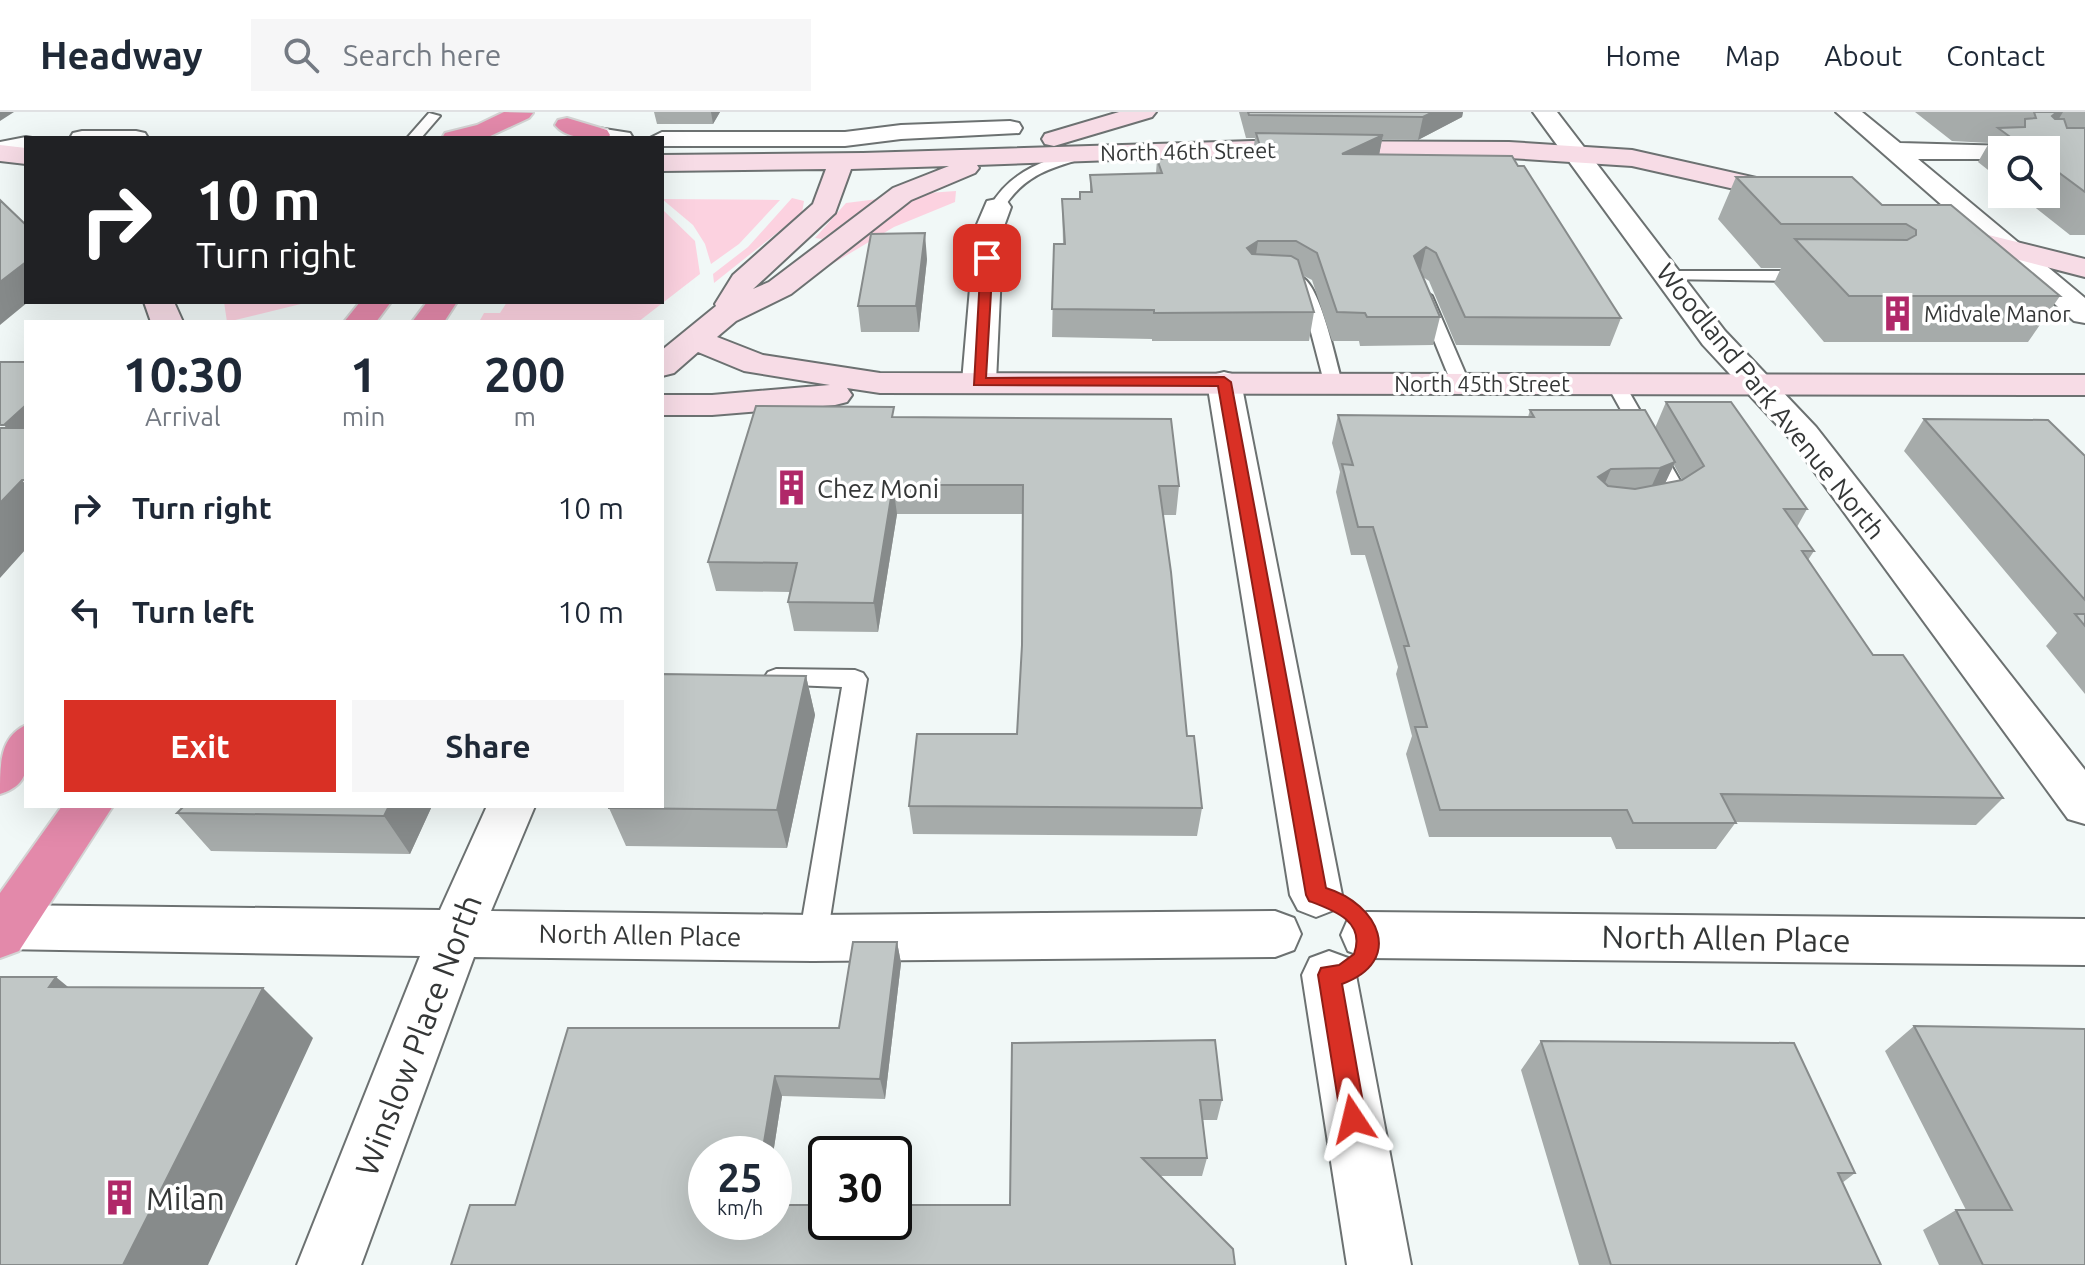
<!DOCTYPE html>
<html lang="en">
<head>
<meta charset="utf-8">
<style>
  :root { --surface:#fff; --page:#f6f6f7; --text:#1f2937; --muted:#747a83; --line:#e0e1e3; --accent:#d93025 }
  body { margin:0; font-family:Ubuntu,sans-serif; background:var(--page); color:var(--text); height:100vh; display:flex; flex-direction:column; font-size:30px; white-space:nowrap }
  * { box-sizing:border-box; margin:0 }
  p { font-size:26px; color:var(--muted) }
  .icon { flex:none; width:44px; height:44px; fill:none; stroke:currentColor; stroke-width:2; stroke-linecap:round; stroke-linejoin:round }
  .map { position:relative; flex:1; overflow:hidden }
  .side { position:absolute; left:24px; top:208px; width:640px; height:488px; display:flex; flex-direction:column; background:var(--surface); border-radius:0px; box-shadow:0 8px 32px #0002 }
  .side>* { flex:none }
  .hud { position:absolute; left:24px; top:24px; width:640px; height:168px; border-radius:0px; box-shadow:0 8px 32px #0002; background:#202124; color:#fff; overflow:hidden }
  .controls { position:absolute; left:1988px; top:24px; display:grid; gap:16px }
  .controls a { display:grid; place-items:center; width:72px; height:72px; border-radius:0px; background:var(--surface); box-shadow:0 8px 32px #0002; font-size:40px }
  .speed { position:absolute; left:688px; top:1024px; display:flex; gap:16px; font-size:40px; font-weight:700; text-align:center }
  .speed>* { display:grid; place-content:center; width:104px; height:104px; border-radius:50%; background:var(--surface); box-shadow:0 8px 32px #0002; line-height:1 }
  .speed small { font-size:20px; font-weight:400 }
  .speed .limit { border:4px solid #111; border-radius:12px; background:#fff; color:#111 }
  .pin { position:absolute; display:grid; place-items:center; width:68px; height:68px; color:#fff; margin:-34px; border-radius:16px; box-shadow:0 4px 12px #0006 }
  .me { position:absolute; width:88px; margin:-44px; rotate:350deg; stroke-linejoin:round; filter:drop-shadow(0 0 6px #0008) }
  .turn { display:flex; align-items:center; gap:28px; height:168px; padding:0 40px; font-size:36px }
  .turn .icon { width:104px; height:104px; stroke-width:2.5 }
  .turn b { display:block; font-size:56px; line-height:68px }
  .eta { display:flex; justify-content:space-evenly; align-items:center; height:136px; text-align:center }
  .eta b { font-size:48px; font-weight:700; line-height:56px }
  .primary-button { display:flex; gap:16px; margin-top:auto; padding:16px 40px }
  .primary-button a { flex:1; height:92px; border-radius:0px; background:var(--accent); color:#fff; font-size:32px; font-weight:700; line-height:92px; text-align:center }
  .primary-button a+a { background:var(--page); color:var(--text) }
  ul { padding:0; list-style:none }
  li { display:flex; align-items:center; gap:24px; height:104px; padding:0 40px }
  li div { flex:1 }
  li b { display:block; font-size:30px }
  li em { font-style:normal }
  header { display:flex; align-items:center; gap:48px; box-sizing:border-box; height:112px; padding:0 40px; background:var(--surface); border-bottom:2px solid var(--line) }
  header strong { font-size:38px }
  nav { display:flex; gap:44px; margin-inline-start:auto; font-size:28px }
  .search { width:560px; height:72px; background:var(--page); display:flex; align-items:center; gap:20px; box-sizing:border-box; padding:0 28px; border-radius:0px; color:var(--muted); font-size:30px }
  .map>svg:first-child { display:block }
  .green { fill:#fcd2e0 }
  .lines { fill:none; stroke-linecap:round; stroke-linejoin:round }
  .lane-casing { stroke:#6c7171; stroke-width:4 }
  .street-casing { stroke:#6c7171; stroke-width:4 }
  .secondary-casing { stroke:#6c7171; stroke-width:4 }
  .highway-casing { stroke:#d3d3d3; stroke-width:4 }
  .lane { fill:#fff; fill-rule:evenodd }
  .street { fill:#fff; fill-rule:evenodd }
  .secondary { fill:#f7dce6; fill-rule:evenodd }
  .highway { fill:#e389aa; fill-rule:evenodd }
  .wall { fill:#a6abaa; fill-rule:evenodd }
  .shaded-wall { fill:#878b8b }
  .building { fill:#c1c7c6; stroke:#878b8b; stroke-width:2 }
  .route { fill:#d93025; stroke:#8d1f18; stroke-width:2 }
  .labels { text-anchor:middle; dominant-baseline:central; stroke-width:7; stroke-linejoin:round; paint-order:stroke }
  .far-street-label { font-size:22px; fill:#353737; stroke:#fff }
  .far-poi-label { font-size:22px; fill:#353737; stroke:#fff; text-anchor:start }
  .street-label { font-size:26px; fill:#353737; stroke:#fff }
  .poi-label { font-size:26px; fill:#353737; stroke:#fff; text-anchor:start }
  .near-street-label { font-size:32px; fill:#353737; stroke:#fff }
  .near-poi-label { font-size:32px; fill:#353737; stroke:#fff; text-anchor:start }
</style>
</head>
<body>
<header>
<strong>Headway</strong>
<div class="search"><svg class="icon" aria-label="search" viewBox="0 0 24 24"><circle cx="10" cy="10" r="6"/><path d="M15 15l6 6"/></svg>Search here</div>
<nav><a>Home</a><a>Map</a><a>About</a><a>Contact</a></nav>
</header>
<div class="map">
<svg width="2085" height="1153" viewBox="0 0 2085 1153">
  <rect width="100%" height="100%" fill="#f1f8f7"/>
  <!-- green -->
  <path class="green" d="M956,79L955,90L894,115L827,155L914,82Z
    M792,86L804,89L802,101L714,171L713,162L748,135Z
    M662,87L780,88L739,132L711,152L705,132L693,113Z
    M878,87L822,127L815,126L846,91Z
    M662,97L695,129L700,162L638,210H479L484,201H500L507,190H662Z
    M224,190H309L227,210Z"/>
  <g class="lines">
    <defs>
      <path id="lane" d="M429,1L440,4L421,26H407Z
        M1086,37L1091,38V44C1052,56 1025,61 1002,98L997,99L990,95C1010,58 1047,47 1086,37Z
        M1668,159H1807L1815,164L1807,169L1662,167L1660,164Z
        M1301,165C1320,171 1336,250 1342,270L1339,274L1333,275L1324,270L1306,201L1293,170Z
        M1424,179L1432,184L1469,270L1466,274L1460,275L1451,270L1416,184Z
        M1615,266L1624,271L1687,381L1660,396L1650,390L1666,379L1606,271Z
        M776,557L855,558L863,561L867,567L827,826L823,835L813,839L803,835L799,826L842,575L768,572L764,566L768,560Z"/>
      <path id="street" d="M1533,0H1557L1725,219L1816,315L2085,658V712L2068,707L1792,329L1703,233Z
        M1836,0H1862L1900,31L2011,34L2014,38H2002V47H1918L2085,186V211L2074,209Z
        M1010,9L1019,11L1022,16L1019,21L901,27L845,34H662V26H650L662,20H845L901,13Z
        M598,16L630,21L633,26H588L586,23L589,18Z
        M82,19H136L145,21L148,26H70L73,21Z
        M26,25L32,26H26V39L0,46V30Z
        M997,87L1007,89L1011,95L1003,117L996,270L991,277L979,280L967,277L962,270L975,117L987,89Z
        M1224,260L1236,263L1241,270L1342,783L1334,798L1316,805L1298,798L1290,783L1207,270L1212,263Z
        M487,694H535L491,799L813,803L1275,799L1294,806L1301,822L1294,838L1275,845L813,849L474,845L361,1153H297L420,844L0,837V795L4,793L440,798Z
        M1367,800L2085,807V853L1367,846L1348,839L1341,823L1348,807Z
        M1329,839L1348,846L1356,863L1411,1153H1347L1302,863L1310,846Z"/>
      <path id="secondary" d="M1119,0H1156L1152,5L1054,34L1045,32L1042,27L1045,22Z
        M1253,29L1509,30L1632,38L1801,76L1805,82L1801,88L1792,90L1632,54L1509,46L1253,43L977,53L979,56L975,61L911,88L791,182L736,209L717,225L763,243L880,261L2085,263V283L880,281L847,276L852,283L847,290L835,293L712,303H662V283H712L830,273L744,259L698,240L674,261L662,264V238L716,194L715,192L733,163L813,92L826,57L662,59V43L863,41ZM949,54L893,76L769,170L753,177L835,101L851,57Z
        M0,33L26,36V52L0,49Z
        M1940,111L2085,147V165L1930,125L1926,119L1930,113Z
        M144,190H174L183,210H151Z"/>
      <path id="highway" d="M504,0L533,1L529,6L486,26H442L445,21L477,13Z
        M567,6L607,18L610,23L608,26C591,26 567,28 555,13L558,8Z
        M360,190H391L376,210H344Z
        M427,190H457L444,210H412Z
        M26,613C26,645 36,671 0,682C0,651 0,625 26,613Z
        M62,694H113L19,839L0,846V781Z"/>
    </defs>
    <!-- lane casing -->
    <use href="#lane" class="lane-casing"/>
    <!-- street casing -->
    <use href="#street" class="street-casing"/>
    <!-- secondary casing -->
    <use href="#secondary" class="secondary-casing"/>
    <!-- highway casing -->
    <use href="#highway" class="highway-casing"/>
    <!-- lane -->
    <use href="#lane" class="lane"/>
    <!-- street -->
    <use href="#street" class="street"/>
    <!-- secondary -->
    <use href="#secondary" class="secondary"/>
    <!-- highway -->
    <use href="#highway" class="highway"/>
  </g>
  <!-- wall -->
  <path class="wall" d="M654,0H720L713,12H657Z
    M1239,0H1463L1462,5L1418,28L1382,27L1379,43L1621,206L1610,234L1456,233L1429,169L1423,165L1440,205L1433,233L1360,234L1359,229H1332L1312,168L1302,163L1314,200L1309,229H1152V227L1052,225L1054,132H1063L1062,87H1080L1090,80V63L1156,61L1157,47H1252L1255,26H1246Z
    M1915,0H2085V123H2070L2018,82H2046V38H2002V69L1978,50L1989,31L1952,29Z
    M1736,65L1882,93L2060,184L2028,230H1824L1774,171L1781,156H1761L1718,107Z
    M927,147L919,220H861L858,194Z
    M1666,290L1807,397L1797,415L1814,439L1808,448L1873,543L2003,686L1976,713L1736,710L1716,737H1616L1611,725H1429L1406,642L1412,624L1396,562L1398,555L1365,443H1351L1336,380L1340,360L1332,331L1338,303L1528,305L1530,298L1655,316ZM1674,353L1682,368L1665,371Z
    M895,305L1179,374L1176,403H1163L1187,624L1202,696L1197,724L913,722L909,694L1017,622L1022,533L1023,402H897L878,520L794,519L788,490L790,480L716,479L708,450Z
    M1924,307L2085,344V582L2046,534L2057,521L1904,339Z
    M806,564L815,603L787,736L626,734L609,696Z
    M432,694L410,742L211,739L177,701Z
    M853,830H897L901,851L885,987L782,984L773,1042H706V1110H774V1093H826V1110H894V1093H1010L1012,931L1215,928L1222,988L1217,1008H1203L1207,1046L1202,1064H1160L1233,1137L1235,1153H451L470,1093H515L568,916H839Z
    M1914,914L2085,1153H1939L1923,1118L1956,1098H1966L1885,939Z
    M1541,929L1855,1061L1842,1071L1881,1153H1579L1521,958Z"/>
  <!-- shaded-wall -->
  <path class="shaded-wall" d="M0,0H14L0,9Z
    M711,0H720L713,12Z
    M1433,0H1463L1462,5L1418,28L1423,5Z
    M2057,0H2063L2046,28L2052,4Z
    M1383,23L1378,48L1342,42Z
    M925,121L927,147L919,220L916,194Z
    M1258,129L1254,156L1247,136Z
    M1426,135L1420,162L1414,144Z
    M26,150V190H28L0,213V170Z
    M26,293V341L4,313Z
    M1675,350L1662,378L1647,384L1660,356Z
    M1611,357L1599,385L1598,365Z
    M22,368L26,373V437L0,466V391Z
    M893,373L897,402L878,520L874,491Z
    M806,564L815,603L787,736L777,698Z
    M389,694H432L410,742L384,704Z
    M897,830L901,851L885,987L880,967Z
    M56,865L118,916L49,875Z
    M263,876L313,926L208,1153H123Z
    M775,964L782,984L773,1042H762Z"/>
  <!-- building -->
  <path class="building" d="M1248,0H1433L1423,5L1249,3Z
    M2034,0H2057L2052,4L2055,7H2064L2067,16H2085V80L2046,51V38H2028L1998,16L2025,15V7L2036,6Z
    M1256,21L1383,23L1342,42L1512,44L1518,54H1524L1621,206L1465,205L1436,141L1426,135L1414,144L1440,205H1367L1365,201L1337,200L1317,141L1296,129H1258L1247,136L1252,142L1291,144L1298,148L1314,200L1154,201V198L1052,197L1054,132H1065L1062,87H1080V80H1092L1090,63L1162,61L1157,47H1264Z
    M1736,65H1852L1882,93H1951L2060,184H1849L1795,127L1907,128L1916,123V118L1906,112H1781Z
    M0,88L26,113V150L0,170Z
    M925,121L916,194H858L871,122Z
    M0,250H26V293L4,313H0Z
    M1666,290H1731L1807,397H1784L1814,439H1802L1873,543H1903L2003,686L1721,682L1736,711H1633L1627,698H1440L1415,615H1427L1404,534H1409L1373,415H1358L1342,352L1353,353L1338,303L1534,305L1530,298H1645L1675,350L1660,356L1611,357L1598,365L1608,374L1635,377L1682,368L1704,354Z
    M756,294L894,295L892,305L1171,307L1179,374H1159L1171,460L1187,624H1194L1202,696L909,694L917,622H1017L1022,533L1023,373H893L874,491L788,490L797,451L708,450Z
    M1924,307L2048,308L2085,344V488Z
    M0,316H26V368H22L0,391Z
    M2075,502H2085V514Z
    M662,562L806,564L777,698L609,696V694H662Z
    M184,694H389L384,704L177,701Z
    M853,830H897L880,967L775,964L762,1042H706V1110H774V1093H826V1110H894V1093H1010L1012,931L1215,928L1222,988H1200L1207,1046H1142L1233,1137L1235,1153H451L470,1093H515L568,916H839Z
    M0,865H56L49,875L263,876L123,1153H0Z
    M1914,914L2085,917V1153H1983L1956,1098H2012Z
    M1541,929L1794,931L1855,1061H1838L1881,1153H1611Z"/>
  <!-- route -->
  <path class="route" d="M987,143L993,146L986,266L1224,265L1231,270L1326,776C1379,792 1405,849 1342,872L1366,1007L1362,1015L1353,1019L1345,1015L1341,1007L1318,863L1321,856L1339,853L1354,842C1366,809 1333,798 1309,789L1306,783L1218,274L974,273L981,146Z"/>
  <!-- icons -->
  <defs>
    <symbol id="building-bare" viewBox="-9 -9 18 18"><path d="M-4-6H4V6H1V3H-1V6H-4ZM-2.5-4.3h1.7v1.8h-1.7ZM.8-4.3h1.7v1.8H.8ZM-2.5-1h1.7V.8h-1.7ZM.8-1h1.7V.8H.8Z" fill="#b02869" stroke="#fff" stroke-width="2.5" paint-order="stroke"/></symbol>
  </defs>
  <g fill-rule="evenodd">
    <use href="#building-bare" x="1872" y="176" width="51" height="51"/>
    <use href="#building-bare" x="766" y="350" width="51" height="51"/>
    <use href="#building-bare" x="94" y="1060" width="51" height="51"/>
  </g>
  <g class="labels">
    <!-- far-street labels -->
    <g class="far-street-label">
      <text transform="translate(1188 39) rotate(-1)">North 46th Street</text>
      <text x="1482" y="271">North 45th Street</text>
    </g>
    <!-- far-poi labels -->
    <g class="far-poi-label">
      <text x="1924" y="201">Midvale Manor</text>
    </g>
    <!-- street labels -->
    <g class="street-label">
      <text transform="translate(1771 289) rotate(51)">Woodland Park Avenue North</text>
      <text transform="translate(640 823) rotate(1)">North Allen Place</text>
    </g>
    <!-- poi labels -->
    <g class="poi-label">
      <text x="817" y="376">Chez Moni</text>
    </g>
    <!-- near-street labels -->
    <g class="near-street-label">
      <text transform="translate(1726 826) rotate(1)">North Allen Place</text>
      <text transform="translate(418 923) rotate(-69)">Winslow Place North</text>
    </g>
    <!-- near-poi labels -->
    <g class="near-poi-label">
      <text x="146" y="1086">Milan</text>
    </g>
  </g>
</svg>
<div class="controls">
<a><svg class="icon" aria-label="search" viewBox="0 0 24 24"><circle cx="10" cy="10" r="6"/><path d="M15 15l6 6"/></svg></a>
</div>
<div class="speed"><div>25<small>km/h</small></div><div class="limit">30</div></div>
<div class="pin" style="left:987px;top:146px;background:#d93025"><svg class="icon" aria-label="arrive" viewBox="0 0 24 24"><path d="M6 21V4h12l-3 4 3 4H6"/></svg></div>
<svg class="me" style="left:1353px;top:1007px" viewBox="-20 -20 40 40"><path d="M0-17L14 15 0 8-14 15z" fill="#d93025" stroke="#fff" stroke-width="4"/></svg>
<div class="hud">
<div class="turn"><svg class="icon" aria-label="right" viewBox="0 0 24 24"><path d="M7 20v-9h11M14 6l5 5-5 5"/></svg><div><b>10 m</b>Turn right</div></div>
</div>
<section class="side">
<div class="eta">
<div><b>10:30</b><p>Arrival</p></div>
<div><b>1</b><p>min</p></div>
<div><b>200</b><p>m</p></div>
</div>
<ul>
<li><svg class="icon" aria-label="right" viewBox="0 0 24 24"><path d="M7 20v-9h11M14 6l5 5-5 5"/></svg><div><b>Turn right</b></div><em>10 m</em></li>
<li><svg class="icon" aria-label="left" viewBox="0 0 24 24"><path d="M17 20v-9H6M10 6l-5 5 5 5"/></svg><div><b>Turn left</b></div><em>10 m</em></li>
</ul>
<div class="primary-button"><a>Exit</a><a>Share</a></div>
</section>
</div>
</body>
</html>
